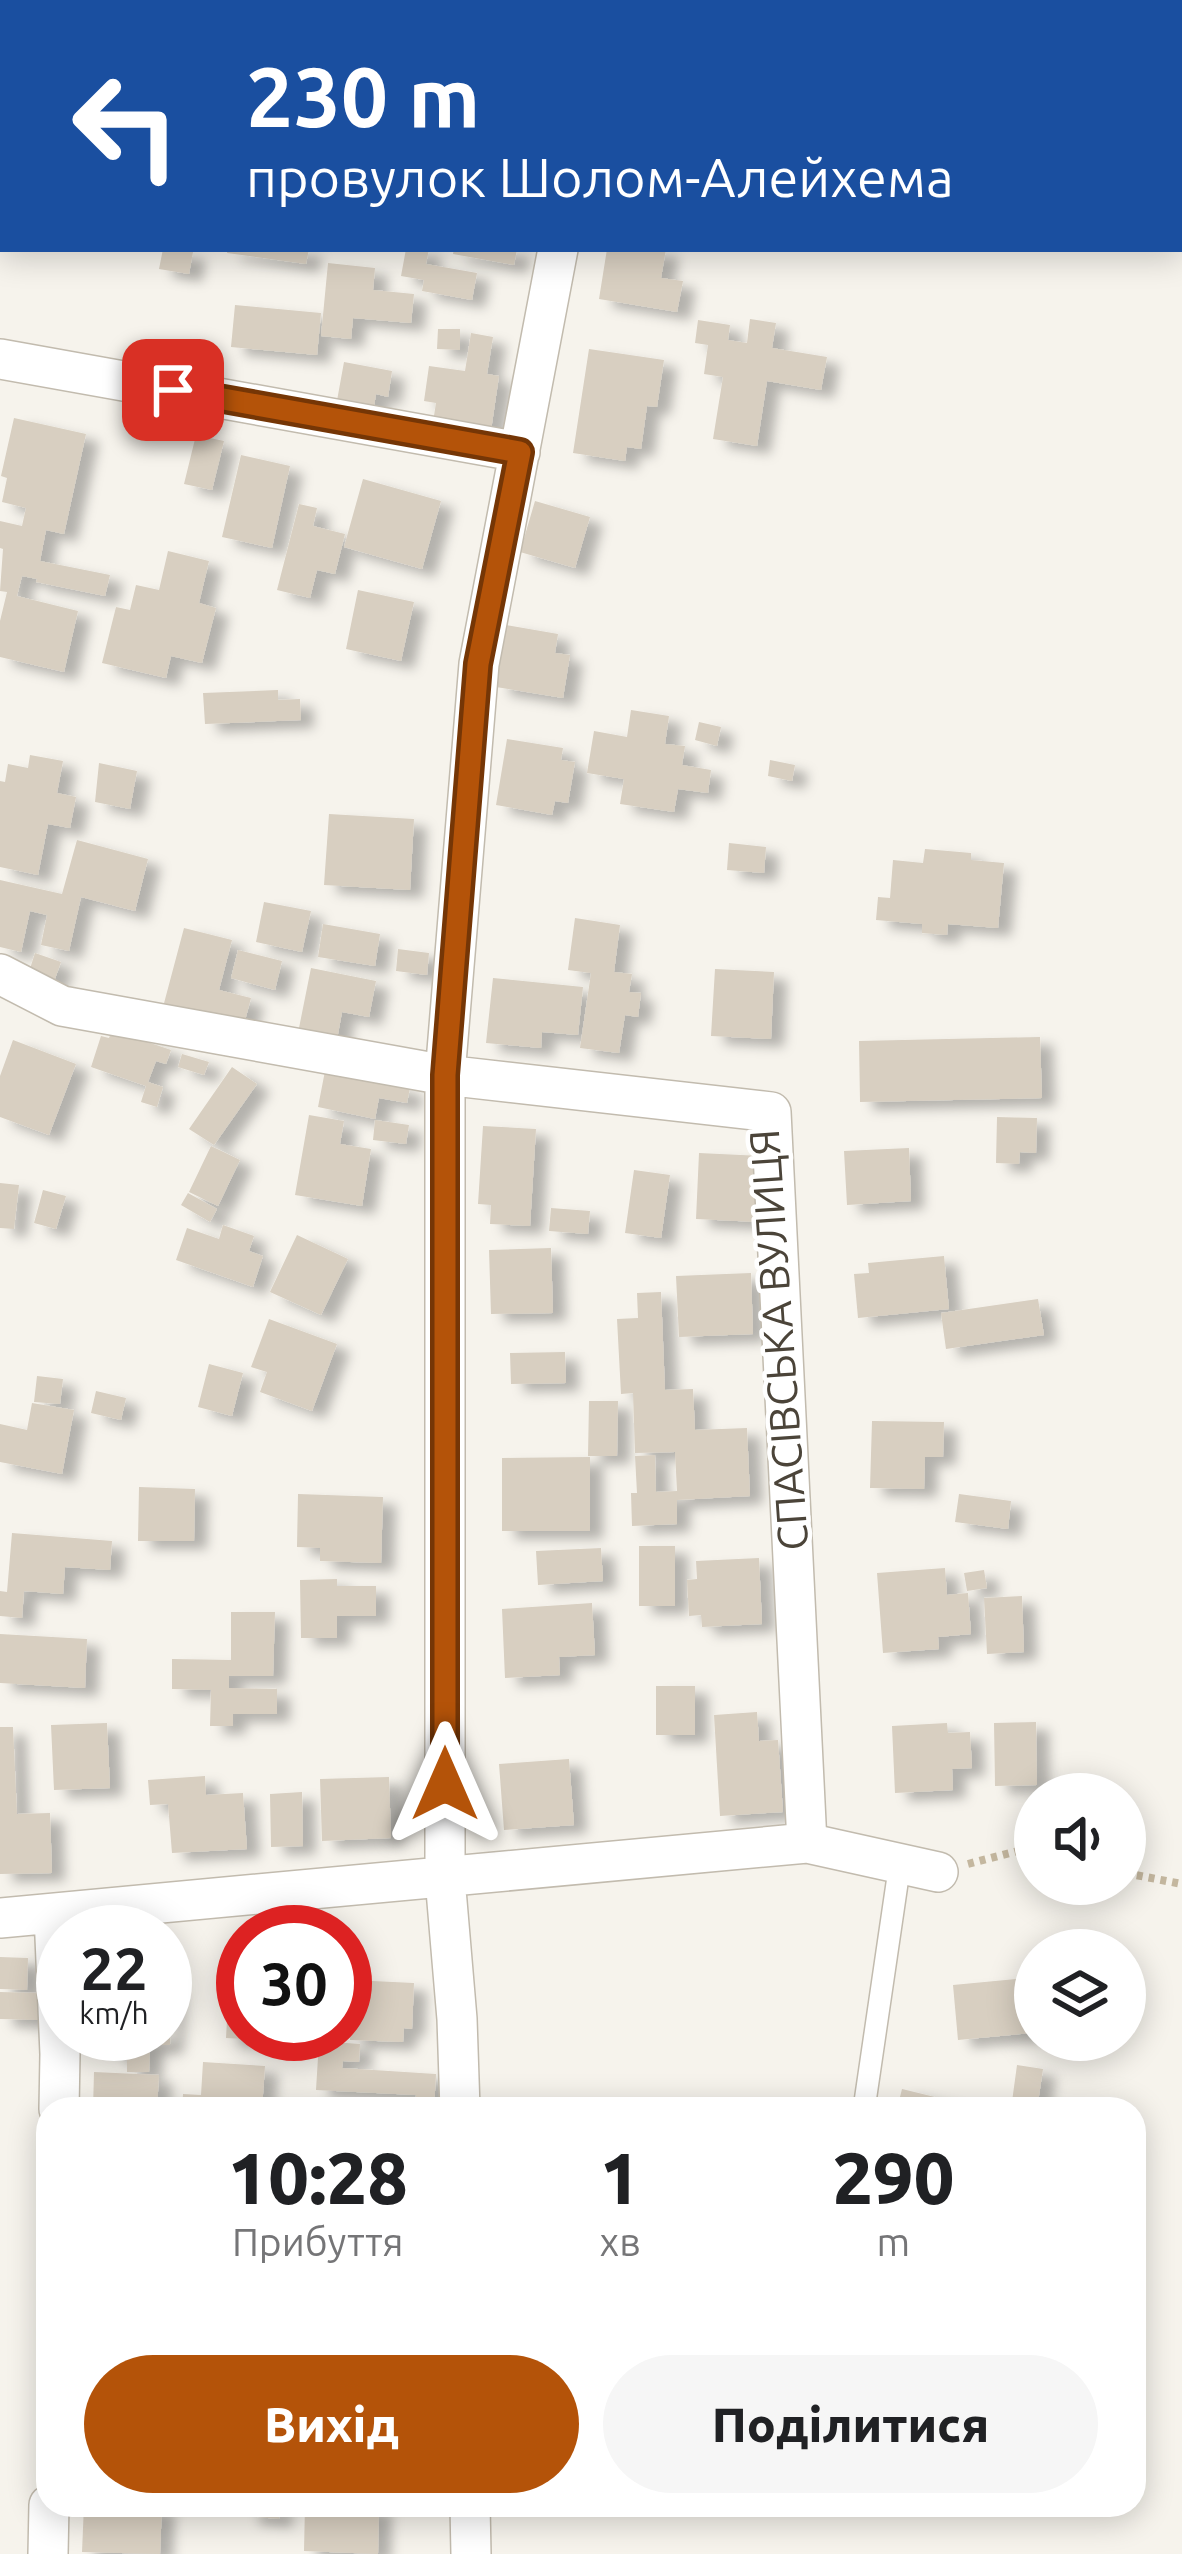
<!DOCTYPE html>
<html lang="uk">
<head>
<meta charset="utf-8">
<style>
  :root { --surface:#fff; --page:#f6f6f6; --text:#202124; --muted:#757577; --accent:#b45309 }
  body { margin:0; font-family:Ubuntu,sans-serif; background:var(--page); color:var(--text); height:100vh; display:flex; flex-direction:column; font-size:45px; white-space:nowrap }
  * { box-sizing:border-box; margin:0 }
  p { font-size:39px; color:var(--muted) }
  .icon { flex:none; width:66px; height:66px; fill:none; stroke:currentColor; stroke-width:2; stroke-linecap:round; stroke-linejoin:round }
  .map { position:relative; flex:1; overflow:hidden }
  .side { position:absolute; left:36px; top:2097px; width:1110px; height:420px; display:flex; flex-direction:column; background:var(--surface); border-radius:36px; box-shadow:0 6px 30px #0003 }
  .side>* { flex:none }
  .guide { position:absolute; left:0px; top:0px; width:1182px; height:252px; box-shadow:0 6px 30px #0003; background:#1a4fa0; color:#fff; overflow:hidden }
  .controls { position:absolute; left:1014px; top:1773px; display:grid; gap:24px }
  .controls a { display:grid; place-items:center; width:132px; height:132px; border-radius:50%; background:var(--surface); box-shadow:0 6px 30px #0003; font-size:60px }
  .speed { position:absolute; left:36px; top:1905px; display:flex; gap:24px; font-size:60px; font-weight:700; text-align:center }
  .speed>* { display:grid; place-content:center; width:156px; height:156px; border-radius:50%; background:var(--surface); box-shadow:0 6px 30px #0003; line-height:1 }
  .speed small { font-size:30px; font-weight:400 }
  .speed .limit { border:18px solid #d22; background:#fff; color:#111 }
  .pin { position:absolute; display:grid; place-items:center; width:102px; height:102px; color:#fff; margin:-51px; border-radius:24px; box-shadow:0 6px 18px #0006 }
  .me { position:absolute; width:132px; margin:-66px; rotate:0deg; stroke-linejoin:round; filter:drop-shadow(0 0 9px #0008) }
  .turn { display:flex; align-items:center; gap:42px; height:252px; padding:0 48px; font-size:54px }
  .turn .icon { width:156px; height:156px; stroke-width:2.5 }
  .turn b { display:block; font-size:84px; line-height:102px }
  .eta { display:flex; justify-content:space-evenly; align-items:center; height:204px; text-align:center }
  .eta b { font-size:72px; font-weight:800; line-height:84px }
  .button { display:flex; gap:24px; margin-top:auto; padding:24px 48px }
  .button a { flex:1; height:138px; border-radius:72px; background:var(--accent); color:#fff; font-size:48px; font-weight:800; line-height:138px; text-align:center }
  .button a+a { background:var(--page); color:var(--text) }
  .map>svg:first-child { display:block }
  .building { fill:#d8cfc1; filter:url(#shadow) }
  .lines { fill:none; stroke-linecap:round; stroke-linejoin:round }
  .service-casing { stroke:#c2bbae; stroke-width:24 }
  .minor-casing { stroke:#c2bbae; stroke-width:42 }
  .path { stroke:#c4b79f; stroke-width:8; stroke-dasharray:6 6; stroke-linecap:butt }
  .service { stroke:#fff; stroke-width:21 }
  .minor { stroke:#fff; stroke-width:39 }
  .route-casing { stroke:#753606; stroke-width:30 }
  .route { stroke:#b45309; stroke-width:21 }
  .labels { text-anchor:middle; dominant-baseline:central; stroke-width:9; stroke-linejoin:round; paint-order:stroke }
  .street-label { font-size:42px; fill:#4b4439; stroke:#fff }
</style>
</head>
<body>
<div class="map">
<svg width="1182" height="2554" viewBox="0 0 1182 2554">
  <defs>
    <filter id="shadow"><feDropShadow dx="13" dy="8" stdDeviation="6" flood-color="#0004"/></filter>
  </defs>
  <rect width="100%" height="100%" fill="#f6f3ec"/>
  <!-- building -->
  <path class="building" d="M163,249L193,252L189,274L159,269Z
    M228,249H309L306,264L227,253Z
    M406,249H429L426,264L477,273L472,300L422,291L424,280L401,276Z
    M454,249H517L514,265L453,254Z
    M607,249H666L661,278L683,281L677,312L599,299Z
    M328,263L375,268L373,290L414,294L411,323L353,318L351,339L321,336Z
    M235,305L321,313L317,355L231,347Z
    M750,319L776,323L772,348L827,357L821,390L767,381L757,446L713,439L723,377L704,374L708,345L695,343L698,320L730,325L728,340L747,343Z
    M438,329H460V350L437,349Z
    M471,333L493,337L487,374L499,376L489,444L431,435L436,403L424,401L429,366L465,371Z
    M589,349L664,360L657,407L647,406L641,449L627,447L625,461L573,453Z
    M344,362L392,371L388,397L376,394L373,413L336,406Z
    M14,418L86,434L64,534L46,530L40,561L110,575L105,596L36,582L37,579L22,576L17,596L78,611L64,672L0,657V621L7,592L0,591L3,549L0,548V521L22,526L26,508L2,502L7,478L1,476Z
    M196,435L224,441L212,490L184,484Z
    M241,455L290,466L272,548L222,537Z
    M363,479L441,501L422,569L344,547Z
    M535,501L590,517L575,568L520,552Z
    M299,504L317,508L313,526L345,534L335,574L317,570L310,598L277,590Z
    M168,551L209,561L199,603L216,608L202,663L171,656L166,678L102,663L116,607L130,610L136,585L159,590Z
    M358,590L414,602L401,661L346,649Z
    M506,625L558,634L555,653L570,655L563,698L496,687Z
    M278,690V700L300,699L301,720L205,724L203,693Z
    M631,710L669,716L665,744L685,746L682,765L711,770L708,793L678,789L674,812L620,804L624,779L587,773L594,731L627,737Z
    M699,722L721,727L717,746L695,740Z
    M507,739L563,748L561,760L575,762L568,803L555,801L552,815L496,805Z
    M30,755L63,761L57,793L76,797L70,828L48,824L38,875L0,867V781L5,782L8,764L28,768Z
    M770,760L795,765L792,781L768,776Z
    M99,763L137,771L130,809L95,802Z
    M329,814L414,819L410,890L324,885Z
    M77,840L148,859L135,911L81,897L69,951L41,945L47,915L30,911L21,952L0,947V880L62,894Z
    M729,843L766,847L764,873L727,870Z
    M925,849L971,853V860L1004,863L998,928L948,924L947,935L922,933V924L876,920L878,897L890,898L893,860L923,863Z
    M264,902L311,911L302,952L256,942Z
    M575,918L620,925L614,972L632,974L629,992L641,993L638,1017L625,1015L619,1053L580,1048L591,973L568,970Z
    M323,924L380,934L375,966L318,957Z
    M184,928L232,940L219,990L251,998L243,1028L163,1007Z
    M398,949L429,953L427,975L396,971Z
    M238,950L282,961L275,990L231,978Z
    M35,953L61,962L52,987L27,978Z
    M311,968L376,981L369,1017L342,1012L336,1045L297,1038Z
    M715,969L774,972L771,1039L711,1036Z
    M493,978L583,987L578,1035L542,1032L541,1048L486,1043Z
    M112,1030L171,1050L166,1064L156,1061L148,1082L163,1087L157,1107L141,1102L146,1086L91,1067L101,1036L109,1038Z
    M1040,1037L1042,1098L860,1102L859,1041Z
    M13,1040L76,1064L49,1135L0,1117V1076Z
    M182,1054L209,1062L204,1075L178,1067Z
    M232,1067L257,1084L214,1145L189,1129Z
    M325,1071L410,1088L407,1103L379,1098L375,1119L318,1107Z
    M309,1115L344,1121L340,1144L371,1149L362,1206L295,1195Z
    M997,1117L1037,1118L1036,1153L1020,1152L1019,1164L996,1163Z
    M375,1120L409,1125L406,1144L373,1140Z
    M483,1126L536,1129L530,1226L490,1224L491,1205L478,1204Z
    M211,1146L240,1160L218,1206L189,1192Z
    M909,1148L911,1201L847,1205L844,1151Z
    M699,1153L762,1156L758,1222L696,1219Z
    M634,1170L670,1175L661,1238L625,1233Z
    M0,1183L19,1185L14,1229L0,1228Z
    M43,1190L66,1196L56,1229L34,1223Z
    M188,1193L217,1209L210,1222L181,1205Z
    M551,1208L590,1211L588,1234L549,1231Z
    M223,1225L254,1236L249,1251L263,1256L253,1287L176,1260L187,1228L219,1239Z
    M297,1235L348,1259L321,1315L270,1292Z
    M551,1248L553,1313L491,1314L489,1250Z
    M944,1256L949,1309L858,1318L854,1274L869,1273L868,1263Z
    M751,1273L753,1334L679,1337L676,1276Z
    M661,1292L665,1390L693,1389L695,1430L747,1428L750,1496L677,1500V1524L632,1526L631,1493H637L635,1456L655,1455L656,1492L677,1491L675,1452L635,1453L633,1393L621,1394L617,1319L638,1318L637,1293Z
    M1038,1299L1044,1335L946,1349L941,1313Z
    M269,1319L337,1344L312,1411L260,1392L267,1372L251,1367Z
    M565,1352L566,1383L511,1384L510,1353Z
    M209,1364L243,1373L232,1416L198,1407Z
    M37,1376L63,1379L60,1404L34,1402Z
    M96,1391L126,1398L121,1420L91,1413Z
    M589,1401H618L617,1456H588Z
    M32,1403L74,1410L62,1474L0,1462V1424L27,1430Z
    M872,1421L944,1422L943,1457H925L924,1489L870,1488Z
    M590,1457V1531H502V1458Z
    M139,1487L195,1489L194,1541H138Z
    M298,1494L383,1497L381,1563L320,1561V1548L297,1547Z
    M959,1494L1011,1501L1008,1529L955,1522Z
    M12,1533L112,1541L110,1570L65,1567L63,1594L24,1591L22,1618L0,1616V1591L7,1592Z
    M639,1546H675V1606H639Z
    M601,1548L603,1581L538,1585L536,1551Z
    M759,1558L762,1624L702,1627L701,1615L689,1616L687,1580L697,1579L696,1561Z
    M945,1568L947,1595L968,1593L971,1634L938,1637L939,1649L883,1653L877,1573Z
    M984,1570L987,1588L967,1591L964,1573Z
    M337,1579V1586H376V1616H337V1638H301L300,1580Z
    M1022,1596L1024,1652L987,1654L984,1598Z
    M592,1603L595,1655L559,1657L560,1675L505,1678L502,1609Z
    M231,1612H275L273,1676H229V1688L277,1689V1714H233V1726H210L211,1690L172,1689V1659L231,1660Z
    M0,1634L87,1639L85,1688L0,1683Z
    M656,1686H695V1735H656Z
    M757,1712L759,1741L778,1740L783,1812L720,1816L714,1715Z
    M1036,1722L1037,1785L995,1786L994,1723Z
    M107,1723L110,1788L54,1790L51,1725Z
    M947,1723L948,1733L970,1732L972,1768L952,1769L953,1790L895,1793L892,1726Z
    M0,1727H13L17,1814L50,1813L52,1873L0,1874Z
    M569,1759L574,1825L504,1830L499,1764Z
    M205,1776L206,1795L243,1793L247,1849L172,1853L168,1804L150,1805L148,1780Z
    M389,1777L391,1838L322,1841L320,1779Z
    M302,1792L303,1846L271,1847L270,1794Z
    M0,1957L28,1958L27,1990L0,1989Z
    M230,1963L243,1964V2034H294L293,2042L226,2038Z
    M1026,1978L1031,2033L958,2040L953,1985Z
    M352,1980L414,1983L412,2029L404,2028L403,2042L350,2040Z
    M165,1985L172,1986L170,2045H150L149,2072H127V2056H113V2046L98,2045V2034H165Z
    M0,1992L39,1993L38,2020L0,2019Z
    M319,2041L360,2044L359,2062L343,2061L342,2068L436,2074L434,2109H415L416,2095L316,2090Z
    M203,2062L265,2066L262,2109H247V2104L228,2103V2109H182L183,2094L201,2095Z
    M1017,2065L1043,2069L1037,2109H1011Z
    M94,2072L159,2075L157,2109H93Z
    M902,2089L951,2101L949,2109H897Z
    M84,2505H162L160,2554L82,2552Z
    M247,2505H280L279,2519L246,2516Z
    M305,2505H379L378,2554L304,2551Z"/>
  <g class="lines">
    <defs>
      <path id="service" d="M868,2109L865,2102L900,1863"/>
      <path id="minor" d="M604,3L605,0
        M0,359L520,452
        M0,974L62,1006L445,1075L771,1112L807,1843
        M54,1914L60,2054L59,2109
        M0,1918L807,1843L938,1872
        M460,2109L457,2019L445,1878V1075L479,664L558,249
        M470,2505L471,2554
        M48,2554L49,2505"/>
    </defs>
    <!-- service casing -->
    <use href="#service" class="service-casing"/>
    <!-- minor casing -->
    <use href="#minor" class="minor-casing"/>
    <!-- path -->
    <path class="path" d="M968,1864L1018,1851L1035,1855
      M1125,1873L1182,1884"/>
    <!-- service -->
    <use href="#service" class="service"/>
    <!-- minor -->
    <use href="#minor" class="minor"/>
  </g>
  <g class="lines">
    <defs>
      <path id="route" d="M173,390L520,452L478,664L445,1075V1784"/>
    </defs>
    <!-- route casing -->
    <use href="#route" class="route-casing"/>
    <!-- route -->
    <use href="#route" class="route"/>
  </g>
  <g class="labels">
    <!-- street labels -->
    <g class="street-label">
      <text transform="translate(778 1340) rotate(-94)">СПАСІВСЬКА ВУЛИЦЯ</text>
    </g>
  </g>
</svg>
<div class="controls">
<a><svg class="icon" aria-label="sound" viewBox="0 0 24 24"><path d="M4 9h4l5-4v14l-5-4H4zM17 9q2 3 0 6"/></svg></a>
<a><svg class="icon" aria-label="layers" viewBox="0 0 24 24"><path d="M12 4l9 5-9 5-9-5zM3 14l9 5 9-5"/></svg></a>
</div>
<div class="speed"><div>22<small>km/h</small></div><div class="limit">30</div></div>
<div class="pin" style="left:173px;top:390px;background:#d93025"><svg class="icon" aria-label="arrive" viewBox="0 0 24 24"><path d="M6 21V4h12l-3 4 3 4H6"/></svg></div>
<svg class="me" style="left:445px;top:1784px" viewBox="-20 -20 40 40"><path d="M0-17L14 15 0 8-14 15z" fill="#b45309" stroke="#fff" stroke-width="4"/></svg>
<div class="guide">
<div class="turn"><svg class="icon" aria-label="left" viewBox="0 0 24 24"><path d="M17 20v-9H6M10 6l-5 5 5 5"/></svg><div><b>230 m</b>провулок Шолом-Алейхема</div></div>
</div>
<section class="side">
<div class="eta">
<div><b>10:28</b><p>Прибуття</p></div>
<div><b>1</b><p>хв</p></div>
<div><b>290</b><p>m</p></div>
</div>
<div class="button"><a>Вихід</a><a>Поділитися</a></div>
</section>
</div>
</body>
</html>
